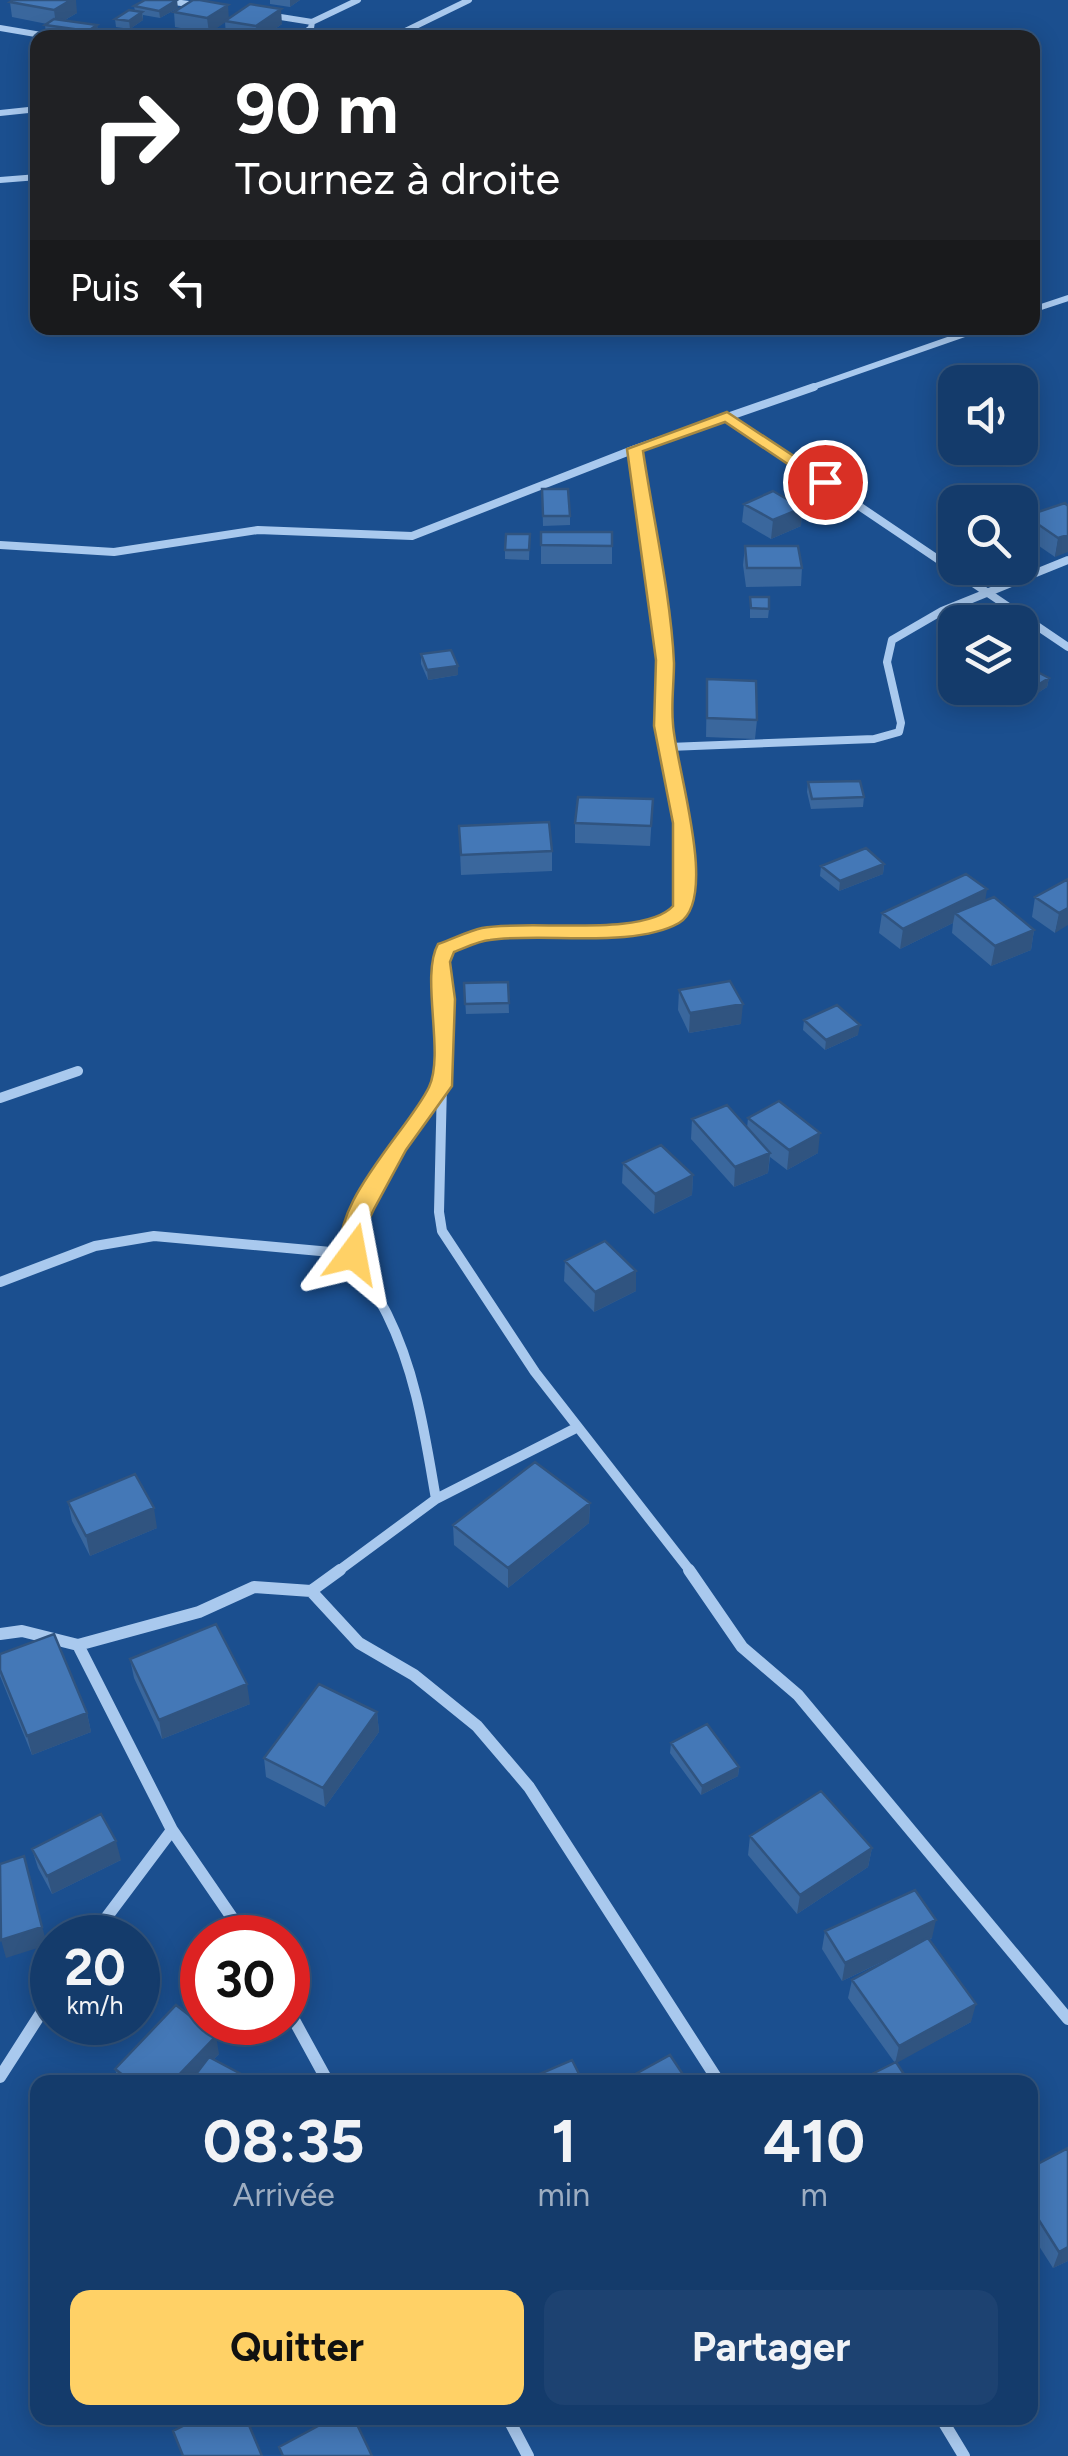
<!DOCTYPE html>
<html lang="fr">
<head>
<meta charset="utf-8">
<style>
  :root { --surface:#143b6b; --page:#1d4271; --text:#f1f3f6; --muted:#9dadc1; --line:#33557e; --accent:#ffd166 }
  body { margin:0; font-family:Figtree,sans-serif; background:var(--page); color:var(--text); height:100vh; display:flex; flex-direction:column; font-size:38px; white-space:nowrap }
  * { box-sizing:border-box; margin:0 }
  p { font-size:32px; color:var(--muted) }
  .icon { flex:none; width:55px; height:55px; fill:none; stroke:currentColor; stroke-width:2; stroke-linecap:round; stroke-linejoin:round }
  .map { position:relative; flex:1; overflow:hidden }
  .drawer { position:absolute; left:30px; top:2075px; width:1008px; height:350px; display:flex; flex-direction:column; background:var(--surface); border-radius:20px; box-shadow:0 5px 25px #0003,0 0 0 2px var(--line) }
  .drawer>* { flex:none }
  .banner { position:absolute; left:30px; top:30px; width:1010px; height:305px; border-radius:20px; box-shadow:0 5px 25px #0003,0 0 0 2px var(--line); background:#202124; color:#fff; overflow:hidden }
  .fabs { position:absolute; left:938px; top:365px; display:grid; gap:20px }
  .fabs a { display:grid; place-items:center; width:100px; height:100px; border-radius:20px; background:var(--surface); box-shadow:0 5px 25px #0003,0 0 0 2px var(--line); font-size:50px }
  .speed { position:absolute; left:30px; top:1915px; display:flex; gap:20px; font-size:50px; font-weight:700; text-align:center }
  .speed>* { display:grid; place-content:center; width:130px; height:130px; border-radius:50%; background:var(--surface); box-shadow:0 5px 25px #0003,0 0 0 2px var(--line); line-height:1 }
  .speed small { font-size:25px; font-weight:400 }
  .speed .limit { border:15px solid #d22; background:#fff; color:#111 }
  .pin { position:absolute; display:grid; place-items:center; width:85px; height:85px; color:#fff; margin:-42px; border:5px solid #fff; border-radius:50%; box-shadow:0 2px 10px #0007 }
  .me { position:absolute; width:110px; margin:-55px; rotate:13deg; stroke-linejoin:round; filter:drop-shadow(0 0 8px #0008) }
  .turn { display:flex; align-items:center; gap:35px; height:210px; padding:0 40px; font-size:45px }
  .turn .icon { width:130px; height:130px; stroke-width:2.5 }
  .turn b { display:block; font-size:70px; line-height:85px }
  .then { display:flex; align-items:center; height:95px; padding:0 40px; background:#0003; gap:20px; font-size:38px }
  .eta { display:flex; justify-content:space-evenly; align-items:center; height:170px; text-align:center }
  .eta b { font-size:60px; font-weight:700; line-height:70px }
  .action { display:flex; gap:20px; margin-top:auto; padding:20px 40px }
  .action a { flex:1; height:115px; border-radius:20px; background:var(--accent); color:#111; font-size:40px; font-weight:700; line-height:115px; text-align:center }
  .action a+a { background:var(--page); color:var(--text) }
  .map>svg:first-child { display:block }
  .lines { fill:none; stroke-linecap:round; stroke-linejoin:round }
  .minor-far3 { stroke:#a9c9ee; stroke-width:6 }
  .minor-far2 { stroke:#a9c9ee; stroke-width:8 }
  .minor-far1 { stroke:#a9c9ee; stroke-width:10 }
  .minor { stroke:#a9c9ee; stroke-width:12 }
  .wall { fill:#3a679d }
  .shaded-wall { fill:#305480 }
  .building { fill:#4478b7; stroke:#305480; stroke-width:2.5 }
  .route { fill:#ffd166; stroke:#a68842; stroke-width:2.5 }
</style>
</head>
<body>
<div class="map">
<svg width="1068" height="2456" viewBox="0 0 1068 2456">
  <rect width="100%" height="100%" fill="#1b4f8f"/>
  <g class="lines">
    <!-- minor-far3 -->
    <path class="minor-far3" d="M158,0L197,5
      M268,15L312,22
      M0,28L59,38
      M297,38L311,28L312,22L358,0
      M391,38L469,0
      M0,113L38,109
      M0,180L38,177
      M1032,310L1068,298
      M807,389L982,328"/>
    <!-- minor-far2 -->
    <path class="minor-far2" d="M727,417L1068,647
      M635,449L663,634V721L686,858L683,900
      M0,545L114,552L258,530L412,536L635,449L814,387
      M669,747L874,739L899,732L901,723L887,662L892,640L942,611L1068,560"/>
    <!-- minor-far1 -->
    <path class="minor-far1" d="M683,897C672,949 545,930 505,933C483,934 465,941 445,948L440,961L444,999L439,1212L442,1231L535,1372L691,1572
      M0,1098L78,1071
      M0,1282L95,1246L154,1236L353,1254
      M436,1499L578,1427
      M337,1572L436,1499C425,1436 416,1372 387,1314C374,1288 347,1261 353,1230C364,1178 410,1128 441,1086"/>
    <!-- minor -->
    <path class="minor" d="M689,1570L742,1647L798,1695L1068,2019
      M311,1591L340,1570
      M0,1634L22,1631L78,1645L199,1612L254,1587L311,1591L359,1643L414,1675L477,1726L529,1787L719,2082
      M78,1645L172,1830L246,1938
      M91,1938L172,1830
      M288,2009L328,2082
      M0,2077L52,1996
      M508,2418L528,2456
      M941,2418L964,2456"/>
  </g>
  <!-- wall -->
  <path class="wall" d="M270,0H300L290,7L270,4Z
    M10,2L77,13L65,20L97,25L98,33L92,38H77L46,33L45,25L47,24L12,17Z
    M134,6L178,8L160,18L143,15V20L130,29L116,27L115,19L135,11Z
    M174,12L229,18L282,24L262,38H236L226,36L225,22L209,33L175,27Z
    M542,489L570,516V525L543,526Z
    M1065,503L1055,557L1023,535L1026,516Z
    M744,504L802,508L801,526L771,539L742,522Z
    M541,532H612V564H541Z
    M530,534L529,560L505,559V550Z
    M745,546L802,568L801,586L746,587L743,565Z
    M750,597L769,609L768,618H750Z
    M421,654L458,675L428,680L421,664Z
    M1049,678L1047,687L1018,706L997,695L998,688H1020Z
    M707,679L757,720L755,739L706,737Z
    M808,782L864,797L863,807L811,809L807,792Z
    M653,799L650,846L575,843V823Z
    M459,826L552,851V871L461,875Z
    M884,864L883,874L839,891L820,876L821,866Z
    M1068,879L1055,933L1032,917L1035,897Z
    M985,901L1034,930L1031,950L991,966L952,933L953,923L900,949L879,933L882,913Z
    M508,982L509,1013L466,1014L464,983Z
    M679,990L741,1024L689,1033L678,1010Z
    M804,1020L858,1035L825,1050L803,1030Z
    M748,1118L818,1153L787,1170L770,1157L768,1173L734,1187L691,1139L692,1119L747,1128Z
    M623,1163L693,1175L692,1195L654,1214L622,1183Z
    M565,1261L636,1291L594,1312L564,1281Z
    M68,1502L157,1528L90,1556L72,1521Z
    M590,1503L589,1523L508,1588L454,1545L453,1525Z
    M0,1654L87,1713L91,1732L32,1755L0,1676Z
    M130,1659L250,1704L162,1739L134,1678Z
    M377,1712L379,1732L325,1807L266,1777L264,1758Z
    M671,1743L739,1767L738,1776L701,1795L670,1753Z
    M750,1836L872,1848L868,1867L797,1914L748,1855Z
    M32,1849L121,1860L52,1894L38,1868Z
    M825,1931L932,1938L929,1940L971,2022L895,2063L848,1998L852,1980L904,1952L842,1981L822,1949Z
    M219,2054L214,2059L256,2082H119L115,2069Z
    M1068,2148V2261L1053,2268L1030,2232V2168Z"/>
  <!-- shaded-wall -->
  <path class="shaded-wall" d="M71,0H76L77,13L56,25L54,10Z
    M177,0L178,8L160,18L159,11Z
    M290,0H300L290,7Z
    M228,5L229,20L209,33L207,18Z
    M281,9L282,24L262,38H257L256,26Z
    M142,12L143,20L130,29L129,21Z
    M97,25L98,33L89,38L88,31Z
    M802,508L801,526L771,539L773,520Z
    M1068,535V552L1055,557L1058,538Z
    M458,666V675L428,680L427,670Z
    M1049,678L1047,687L1018,706L1020,696Z
    M884,864L883,874L839,891L840,881Z
    M987,889L984,909L955,913L953,923L900,949L903,929Z
    M1068,908V925L1055,933L1059,913Z
    M1034,930L1031,950L991,966L995,946Z
    M743,1004L741,1024L689,1033L690,1013Z
    M860,1025L858,1035L825,1050L826,1040Z
    M820,1133L818,1153L787,1170L789,1150Z
    M770,1153L768,1173L734,1187L735,1167Z
    M693,1175L692,1195L654,1214L655,1194Z
    M636,1271V1291L594,1312L595,1292Z
    M590,1503L589,1523L508,1588V1568Z
    M154,1508L157,1528L90,1556L86,1536Z
    M247,1684L250,1704L162,1739L159,1720Z
    M377,1712L379,1732L325,1807L323,1788Z
    M87,1713L91,1732L32,1755L27,1736Z
    M739,1767L738,1776L701,1795L702,1786Z
    M116,1841L121,1860L52,1894L47,1876Z
    M872,1848L868,1867L797,1914L800,1895Z
    M24,1856L47,1945L6,1958L1,1940Z
    M936,1920L932,1938L842,1981L845,1963Z
    M976,2004L971,2022L895,2064L899,2046Z
    M216,2036L219,2054L192,2082H172Z
    M1068,2247V2261L1053,2268L1059,2252Z"/>
  <!-- building -->
  <path class="building" d="M13,0H71L54,10L10,2Z
    M145,0H177L159,11L134,6Z
    M193,0H200L228,5L207,18L174,12Z
    M250,4L281,9L256,26L225,21Z
    M129,10L142,12L129,21L115,19Z
    M54,19L97,25L88,31L45,25Z
    M542,489H568L570,516H543Z
    M773,491L802,508L773,520L744,504Z
    M1065,503L1068,506V535L1058,538L1026,516Z
    M541,532H612V546L541,545Z
    M506,534H530L529,550H505Z
    M745,546H798L802,568H747Z
    M750,597H769V609L751,608Z
    M451,650L458,666L427,670L421,654Z
    M1028,667L1049,678L1020,696L1003,688H1020V672Z
    M707,679L756,681L757,720L707,718Z
    M860,781L864,797L812,799L808,782Z
    M578,797L653,799L651,826L575,823Z
    M549,822L552,851L461,855L459,826Z
    M866,848L884,864L840,881L821,866Z
    M966,874L987,889L903,929L882,913Z
    M1068,879V908L1059,913L1035,897Z
    M994,897L1034,930L995,946L955,913Z
    M730,981L743,1004L690,1013L679,990Z
    M508,982L509,1003L465,1004L464,983Z
    M837,1005L860,1025L826,1040L804,1020Z
    M779,1101L820,1133L789,1150L748,1118Z
    M727,1105L770,1153L735,1167L692,1119Z
    M661,1145L693,1175L655,1194L623,1163Z
    M605,1241L636,1271L595,1292L565,1261Z
    M535,1462L590,1503L508,1568L453,1525Z
    M135,1474L154,1508L86,1536L68,1502Z
    M216,1624L247,1684L159,1720L130,1659Z
    M54,1634L87,1713L27,1736L0,1670V1654Z
    M319,1684L377,1712L323,1788L264,1758Z
    M707,1724L739,1767L702,1786L671,1743Z
    M821,1791L872,1848L800,1895L750,1836Z
    M101,1814L116,1841L47,1876L32,1849Z
    M24,1856L42,1927L1,1940L0,1864Z
    M915,1890L936,1920L845,1963L825,1931Z
    M928,1938L976,2004L899,2046L852,1980Z
    M176,2005L216,2036L172,2082H132L115,2069Z
    M670,2055L688,2082H621Z
    M209,2057L256,2082H190Z
    M572,2060L583,2082H521Z
    M896,2062L909,2082H856Z
    M1068,2148V2247L1059,2252L1030,2206V2168Z
    M199,2418H246L262,2456H183L173,2431Z
    M333,2418H354L372,2456H283L279,2447Z"/>
  <!-- route -->
  <path class="route" d="M727,412L833,482L819,485L725,422L643,451C653,518 671,596 674,663C674,683 671,704 673,724C675,764 720,899 679,923C633,949 542,932 490,940C478,941 465,948 454,952L450,962L455,999L452,1086L406,1150L374,1209L364,1230L361,1260H345C321,1213 410,1128 429,1087C445,1053 420,976 438,944C453,939 468,931 482,928C526,919 644,938 673,906V823L654,726L656,660L627,449Z"/>
</svg>
<div class="fabs">
<a><svg class="icon" aria-label="sound" viewBox="0 0 24 24"><path d="M4 9h4l5-4v14l-5-4H4zM17 9q2 3 0 6"/></svg></a>
<a><svg class="icon" aria-label="search" viewBox="0 0 24 24"><circle cx="10" cy="10" r="6"/><path d="M15 15l6 6"/></svg></a>
<a><svg class="icon" aria-label="layers" viewBox="0 0 24 24"><path d="M12 4l9 5-9 5-9-5zM3 14l9 5 9-5"/></svg></a>
</div>
<div class="speed"><div>20<small>km/h</small></div><div class="limit">30</div></div>
<div class="pin" style="left:825px;top:482px;background:#d93025"><svg class="icon" aria-label="arrive" viewBox="0 0 24 24"><path d="M6 21V4h12l-3 4 3 4H6"/></svg></div>
<svg class="me" style="left:353px;top:1254px" viewBox="-20 -20 40 40"><path d="M0-17L14 15 0 8-14 15z" fill="#ffd166" stroke="#fff" stroke-width="4"/></svg>
<div class="banner">
<div class="turn"><svg class="icon" aria-label="right" viewBox="0 0 24 24"><path d="M7 20v-9h11M14 6l5 5-5 5"/></svg><div><b>90 m</b>Tournez à droite</div></div>
<div class="then">Puis<svg class="icon" aria-label="left" viewBox="0 0 24 24"><path d="M17 20v-9H6M10 6l-5 5 5 5"/></svg></div>
</div>
<section class="drawer">
<div class="eta">
<div><b>08:35</b><p>Arrivée</p></div>
<div><b>1</b><p>min</p></div>
<div><b>410</b><p>m</p></div>
</div>
<div class="action"><a>Quitter</a><a>Partager</a></div>
</section>
</div>
</body>
</html>
